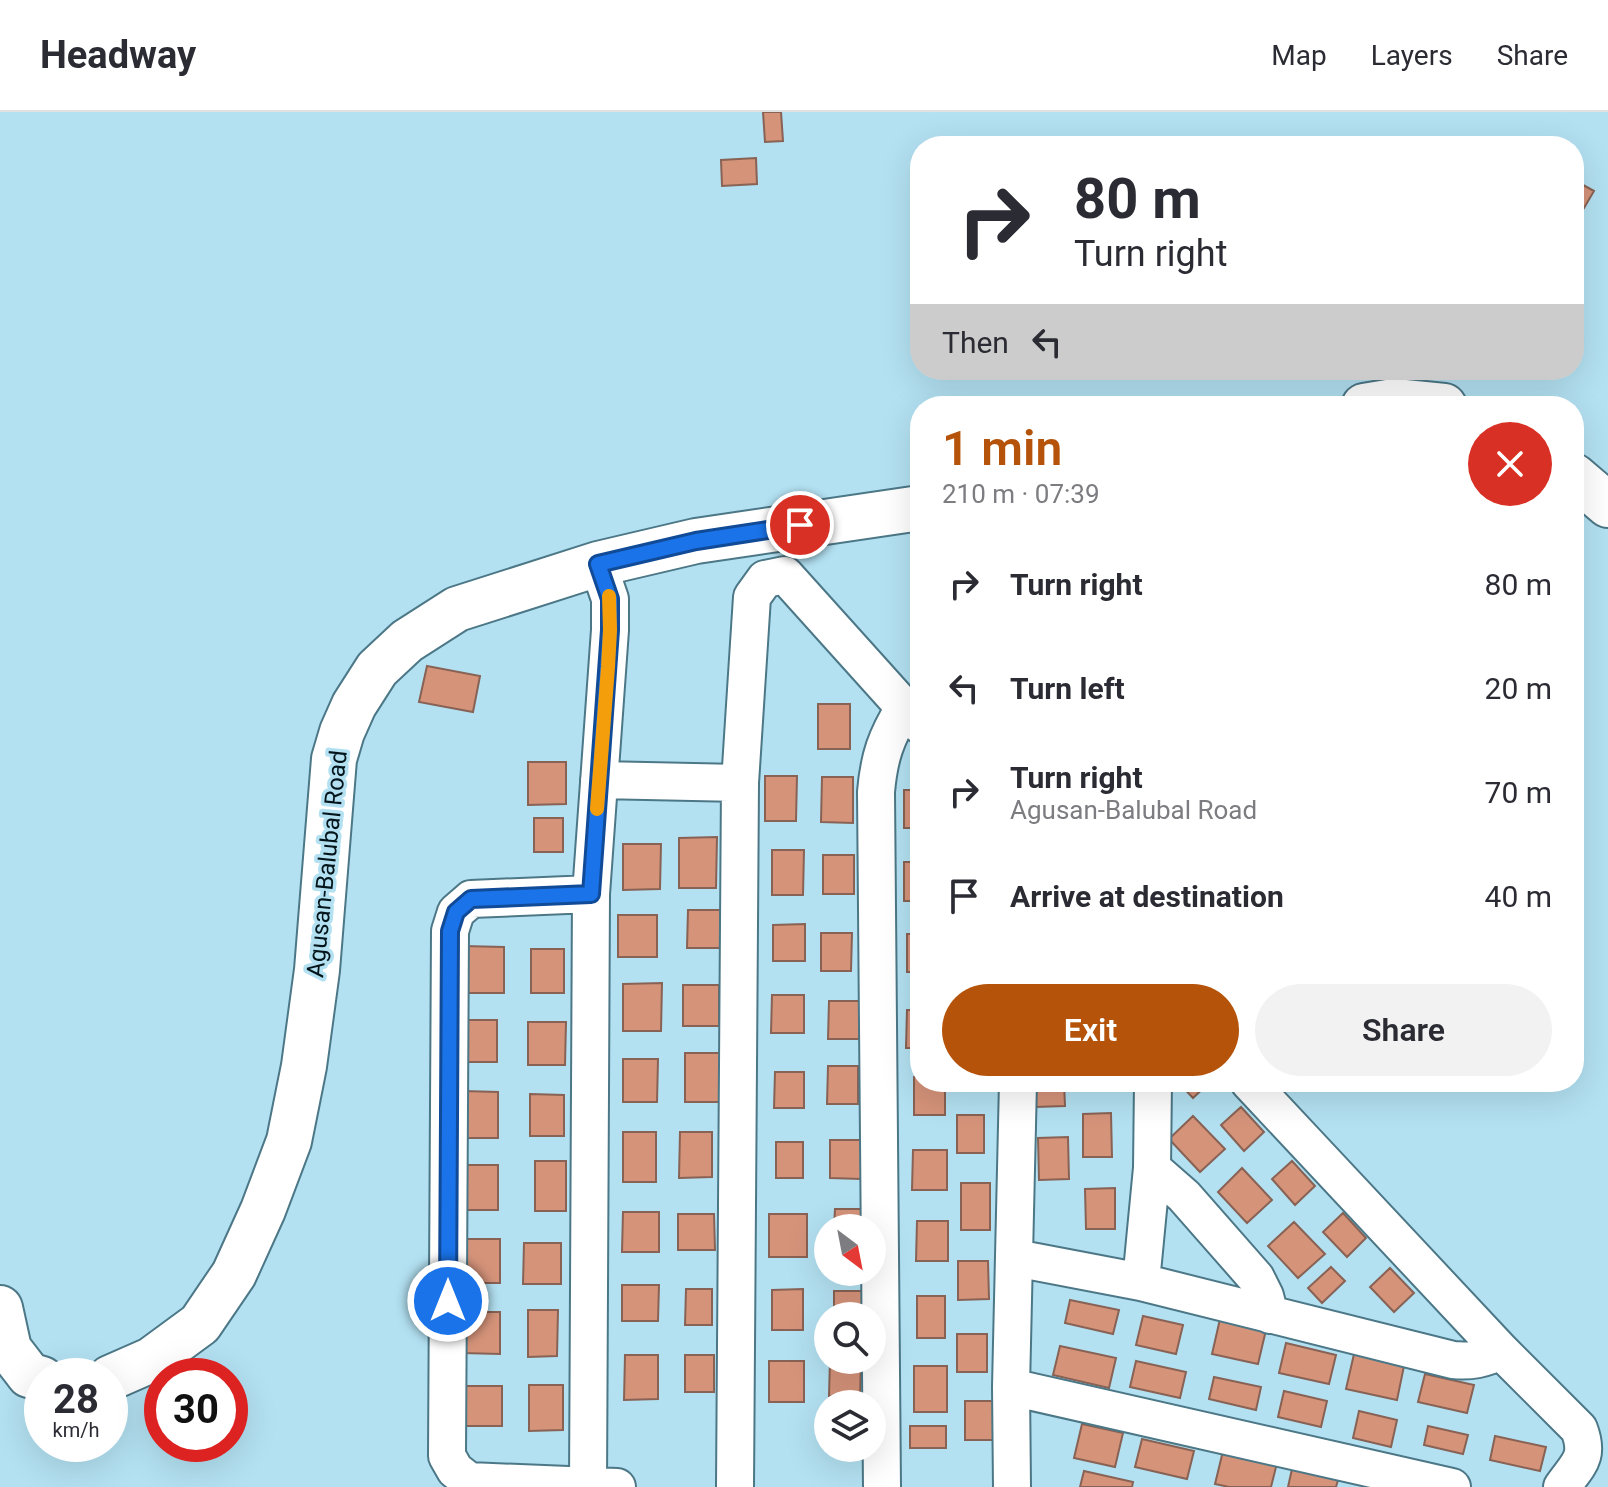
<!DOCTYPE html>
<html lang="en">
<head>
<meta charset="utf-8">
<style>
  :root { --surface:#fff; --page:#f2f2f3; --text:#2b2b33; --muted:#7c7c81; --line:#e1e1e2; --accent:#b45309 }
  body { margin:0; font-family:Roboto,sans-serif; background:var(--page); color:var(--text); height:100vh; display:flex; flex-direction:column; font-size:30px; white-space:nowrap }
  * { box-sizing:border-box; margin:0 }
  p { font-size:26px; color:var(--muted) }
  .icon { flex:none; width:44px; height:44px; fill:none; stroke:currentColor; stroke-width:2; stroke-linecap:round; stroke-linejoin:round }
  .map { position:relative; flex:1; overflow:hidden }
  .panel { position:absolute; left:910px; top:284px; width:674px; height:696px; display:flex; flex-direction:column; background:var(--surface); border-radius:32px; box-shadow:0 8px 32px #0002 }
  .panel>* { flex:none }
  .hud { position:absolute; left:910px; top:24px; width:674px; height:244px; border-radius:32px; box-shadow:0 8px 32px #0002; background:#fff; color:var(--text); overflow:hidden }
  .needle { width:52px; rotate:148deg }
  .buttons { position:absolute; left:814px; top:1102px; display:grid; gap:16px }
  .buttons a { display:grid; place-items:center; width:72px; height:72px; border-radius:50%; background:var(--surface); box-shadow:0 8px 32px #0002; font-size:40px }
  .speed { position:absolute; left:24px; top:1246px; display:flex; gap:16px; font-size:40px; font-weight:700; text-align:center }
  .speed>* { display:grid; place-content:center; width:104px; height:104px; border-radius:50%; background:var(--surface); box-shadow:0 8px 32px #0002; line-height:1 }
  .speed small { font-size:20px; font-weight:400 }
  .speed .limit { border:12px solid #d22; background:#fff; color:#111 }
  .pin { position:absolute; display:grid; place-items:center; width:68px; height:68px; color:#fff; margin:-34px; border:4px solid #fff; border-radius:50%; box-shadow:0 2px 8px #0007 }
  .me { position:absolute; width:88px; margin:-44px; rotate:0deg; stroke-linejoin:round; filter:drop-shadow(0 0 6px #0008) }
  .turn { display:flex; align-items:center; gap:28px; height:168px; padding:0 32px; font-size:36px }
  .turn .icon { width:104px; height:104px; stroke-width:2.5 }
  .turn b { display:block; font-size:56px; line-height:68px }
  .then { display:flex; align-items:center; height:76px; padding:0 32px; background:#0003; gap:16px; font-size:30px }
  .round { display:grid; place-items:center; flex:none; width:84px; height:84px; border-radius:42px; background:var(--page) }
  .headline { display:flex; align-items:center; justify-content:space-between; height:136px; padding:0 32px }
  h1 { font-size:48px; font-weight:600; line-height:60px; color:var(--accent) }
  .action { display:flex; gap:16px; margin-top:auto; padding:16px 32px }
  .action a { flex:1; height:92px; border-radius:48px; background:var(--accent); color:#fff; font-size:32px; font-weight:600; line-height:92px; text-align:center }
  .action a+a { background:var(--page); color:var(--text) }
  ul { padding:0; list-style:none }
  li { display:flex; align-items:center; gap:24px; height:104px; padding:0 32px }
  li div { flex:1 }
  li b { display:block; font-size:30px }
  li em { font-style:normal }
  header { display:flex; align-items:center; gap:48px; box-sizing:border-box; height:112px; padding:0 40px; background:var(--surface); border-bottom:2px solid var(--line) }
  header strong { font-size:38px }
  nav { display:flex; gap:44px; margin-inline-start:auto; font-size:28px }
  .map>svg:first-child { display:block }
  .building { fill:#d5937a; stroke:#886254; stroke-width:2 }
  .lines { fill:none; stroke-linecap:round; stroke-linejoin:round }
  .street-casing { stroke:#4c7786; stroke-width:40 }
  .secondary-casing { stroke:#4c7786; stroke-width:48 }
  .street { stroke:#fff; stroke-width:36 }
  .secondary { stroke:#fff; stroke-width:44 }
  .route-casing { stroke:#114b97; stroke-width:20 }
  .route { stroke:#1a73e8; stroke-width:14 }
  .slow { stroke:#f59e0b; stroke-width:14 }
  .labels { text-anchor:middle; dominant-baseline:central; stroke-width:7; stroke-linejoin:round; paint-order:stroke }
  .street-label { font-size:24px; fill:#03141a; stroke:#b3e1f2 }
</style>
</head>
<body>
<header>
<strong>Headway</strong>
<nav><a>Map</a><a>Layers</a><a>Share</a></nav>
</header>
<div class="map">
<svg width="1608" height="1375" viewBox="0 0 1608 1375">
  <rect width="100%" height="100%" fill="#b3e1f2"/>
  <!-- building -->
  <path class="building" d="M763,0H781L783,29L765,30Z
    M756,46L757,72L722,74L721,48Z
    M1574,68L1594,79L1574,113Z
    M427,554L480,564L473,600L419,590Z
    M818,592H850V637H818Z
    M528,650H566V692L528,693Z
    M765,664H797L796,709H765Z
    M822,665H853V711L821,710Z
    M904,678H920V716H904Z
    M534,706H563V740H534Z
    M717,725L716,776H679V726Z
    M623,732H661L660,777L623,778Z
    M772,738H804L803,783H772Z
    M823,743H854V782H823Z
    M904,750H920V789H904Z
    M688,798H720V836H687Z
    M618,803H657V845H618Z
    M805,812V849H773V813Z
    M821,821H852L851,859H821Z
    M907,822H920V860H907Z
    M463,834L504,835V881H463Z
    M531,837H564V881H531Z
    M662,871L661,919H623V872Z
    M683,873H719V914H683Z
    M772,883H804V921H771Z
    M829,889H859V927H828Z
    M907,898H920V936H906Z
    M466,908H497V950H466Z
    M528,910H566L565,953H528Z
    M685,941H723V990H685Z
    M623,947H658L657,990H623Z
    M828,954H858V992H827Z
    M775,960H804V996H774Z
    M914,965H920V970H945V1003H914Z
    M1034,970H1064L1065,994L1035,995Z
    M1178,970H1210L1193,986Z
    M463,979L498,980V1026H463Z
    M530,982L564,983V1024H530Z
    M1241,995L1264,1020L1244,1039L1221,1013Z
    M1111,1001L1112,1045H1083V1002Z
    M957,1003H984V1041H957Z
    M1193,1004L1225,1037L1200,1060L1169,1027Z
    M623,1020H656V1070H623Z
    M680,1020H712V1065L679,1066Z
    M1068,1025L1069,1067L1039,1068L1038,1026Z
    M830,1028H861V1067L830,1066Z
    M776,1030H803V1066H776Z
    M913,1038H947V1078H912Z
    M535,1049H566V1099H535Z
    M1292,1049L1315,1074L1295,1093L1272,1067Z
    M462,1053H498V1098H462Z
    M1242,1056L1272,1088L1247,1111L1218,1080Z
    M961,1071H990V1118H961Z
    M1115,1076V1117H1086L1085,1077Z
    M835,1097H865V1116H834Z
    M623,1100H659V1140H622Z
    M1343,1101L1366,1126L1347,1145L1323,1120Z
    M678,1102H714L715,1138H678Z
    M769,1102H807V1145H769Z
    M917,1109H948V1149H916Z
    M1294,1110L1325,1142L1298,1166L1268,1134Z
    M462,1127H500V1171H462Z
    M524,1131H561V1172H523Z
    M958,1149H988L989,1187L958,1188Z
    M1331,1155L1345,1169L1322,1191L1308,1176Z
    M1390,1156L1414,1181L1394,1200L1370,1175Z
    M622,1173H659L658,1209H622Z
    M686,1177H712V1213H685Z
    M803,1177V1218H772V1178Z
    M834,1179H865V1204H834Z
    M917,1184H945V1226H917Z
    M1070,1188L1119,1198L1113,1222L1065,1211Z
    M528,1198H558L557,1244L528,1245Z
    M461,1200H500V1242L462,1241Z
    M1143,1204L1183,1213L1176,1242L1136,1233Z
    M1220,1207L1266,1218L1258,1252L1212,1242Z
    M957,1222H987V1260H957Z
    M1286,1231L1336,1243L1329,1272L1279,1261Z
    M1060,1234L1116,1246L1109,1276L1053,1263Z
    M1354,1242L1404,1254L1397,1288L1346,1277Z
    M625,1243H658V1287L624,1288Z
    M685,1243H714V1280H685Z
    M830,1248H861L860,1284H829Z
    M769,1249H804V1290H769Z
    M1136,1249L1186,1260L1180,1286L1130,1275Z
    M914,1254H947V1300H914Z
    M1425,1262L1474,1273L1467,1301L1418,1290Z
    M1214,1265L1261,1275L1256,1298L1209,1287Z
    M529,1273H563V1318L529,1319Z
    M465,1274H502V1314H465Z
    M1284,1279L1327,1289L1321,1315L1278,1305Z
    M965,1289H996L995,1328H965Z
    M1359,1299L1397,1308L1391,1335L1353,1326Z
    M1082,1312L1123,1321L1115,1355L1074,1346Z
    M910,1314H946V1336H910Z
    M1428,1314L1468,1323L1463,1342L1424,1333Z
    M1495,1324L1546,1335L1540,1359L1490,1348Z
    M1142,1327L1194,1339L1187,1367L1135,1355Z
    M830,1336H860V1341L830,1342Z
    M1223,1339L1277,1351L1271,1375H1229L1215,1372Z
    M1292,1357L1338,1368L1336,1375H1288Z
    M1084,1359L1133,1370L1132,1375H1080Z"/>
  <g class="lines">
    <defs>
      <path id="street" d="M599,668L740,671
        M591,782L471,787L456,800L450,819L447,1344L455,1358L469,1369L617,1375
        M1249,970L1501,1239L1579,1317C1590,1346 1578,1352 1562,1375
        M1152,1056L1184,1084L1256,1166L1265,1184L1270,1203
        M1015,1146L1141,1170L1453,1248C1471,1250 1484,1247 1501,1239
        M1141,1170L1152,1056L1153,970
        M1011,1275L1452,1375
        M588,1373L591,782L610,518V487L598,452
        M735,1375L740,671L752,485L765,467L785,463L920,613
        M882,1375L876,680C879,645 886,625 904,596
        M1012,1375L1011,1275L1018,970"/>
      <path id="secondary" d="M1364,294L1394,289L1444,294
        M1574,364L1608,393
        M0,1196L9,1237L29,1263L42,1267
        M110,1266L151,1248L200,1212L234,1162L263,1098L289,1029L304,954L317,858L334,647L342,620L354,593L377,557L407,529L457,497L598,452L696,429L920,396"/>
    </defs>
    <!-- street casing -->
    <use href="#street" class="street-casing"/>
    <!-- secondary casing -->
    <use href="#secondary" class="secondary-casing"/>
    <!-- street -->
    <use href="#street" class="street"/>
    <!-- secondary -->
    <use href="#secondary" class="secondary"/>
  </g>
  <g class="lines">
    <defs>
      <path id="route" d="M448,1189L450,819L456,800L471,787L591,782L610,518V487L598,452L696,429L800,413"/>
    </defs>
    <!-- route casing -->
    <use href="#route" class="route-casing"/>
    <!-- route -->
    <use href="#route" class="route"/>
    <!-- slow -->
    <path class="slow" d="M597,697L608,555L610,518L609,484"/>
  </g>
  <g class="labels">
    <!-- street labels -->
    <g class="street-label">
      <text transform="translate(327 752) rotate(-84)">Agusan-Balubal Road</text>
    </g>
  </g>
</svg>
<div class="buttons">
<a><svg class="needle" viewBox="-14 -14 28 28"><path d="M0-13l5 13h-10z" fill="#e53935"/><path d="M0 13l5-13h-10z" fill="#7c7c81"/></svg></a>
<a><svg class="icon" aria-label="search" viewBox="0 0 24 24"><circle cx="10" cy="10" r="6"/><path d="M15 15l6 6"/></svg></a>
<a><svg class="icon" aria-label="layers" viewBox="0 0 24 24"><path d="M12 4l9 5-9 5-9-5zM3 14l9 5 9-5"/></svg></a>
</div>
<div class="speed"><div>28<small>km/h</small></div><div class="limit">30</div></div>
<div class="pin" style="left:800px;top:413px;background:#d93025"><svg class="icon" aria-label="arrive" viewBox="0 0 24 24"><path d="M6 21V4h12l-3 4 3 4H6"/></svg></div>
<svg class="me" style="left:448px;top:1189px" viewBox="-20 -20 40 40"><circle r="17" fill="#1a73e8" stroke="#fff" stroke-width="3"/><path d="M0-11L8 9 0 5-8 9z" fill="#fff"/></svg>
<div class="hud">
<div class="turn"><svg class="icon" aria-label="right" viewBox="0 0 24 24"><path d="M7 20v-9h11M14 6l5 5-5 5"/></svg><div><b>80 m</b>Turn right</div></div>
<div class="then">Then<svg class="icon" aria-label="left" viewBox="0 0 24 24"><path d="M17 20v-9H6M10 6l-5 5 5 5"/></svg></div>
</div>
<section class="panel">
<div class="headline"><div><h1>1 min</h1><p>210 m · 07:39</p></div><a class="round" style="background:#d93025;color:#fff"><svg class="icon" aria-label="close" viewBox="0 0 24 24"><path d="M6 6l12 12M18 6L6 18"/></svg></a></div>
<ul>
<li><svg class="icon" aria-label="right" viewBox="0 0 24 24"><path d="M7 20v-9h11M14 6l5 5-5 5"/></svg><div><b>Turn right</b></div><em>80 m</em></li>
<li><svg class="icon" aria-label="left" viewBox="0 0 24 24"><path d="M17 20v-9H6M10 6l-5 5 5 5"/></svg><div><b>Turn left</b></div><em>20 m</em></li>
<li><svg class="icon" aria-label="right" viewBox="0 0 24 24"><path d="M7 20v-9h11M14 6l5 5-5 5"/></svg><div><b>Turn right</b><p>Agusan-Balubal Road</p></div><em>70 m</em></li>
<li><svg class="icon" aria-label="arrive" viewBox="0 0 24 24"><path d="M6 21V4h12l-3 4 3 4H6"/></svg><div><b>Arrive at destination</b></div><em>40 m</em></li>
</ul>
<div class="action"><a>Exit</a><a>Share</a></div>
</section>
</div>
</body>
</html>
